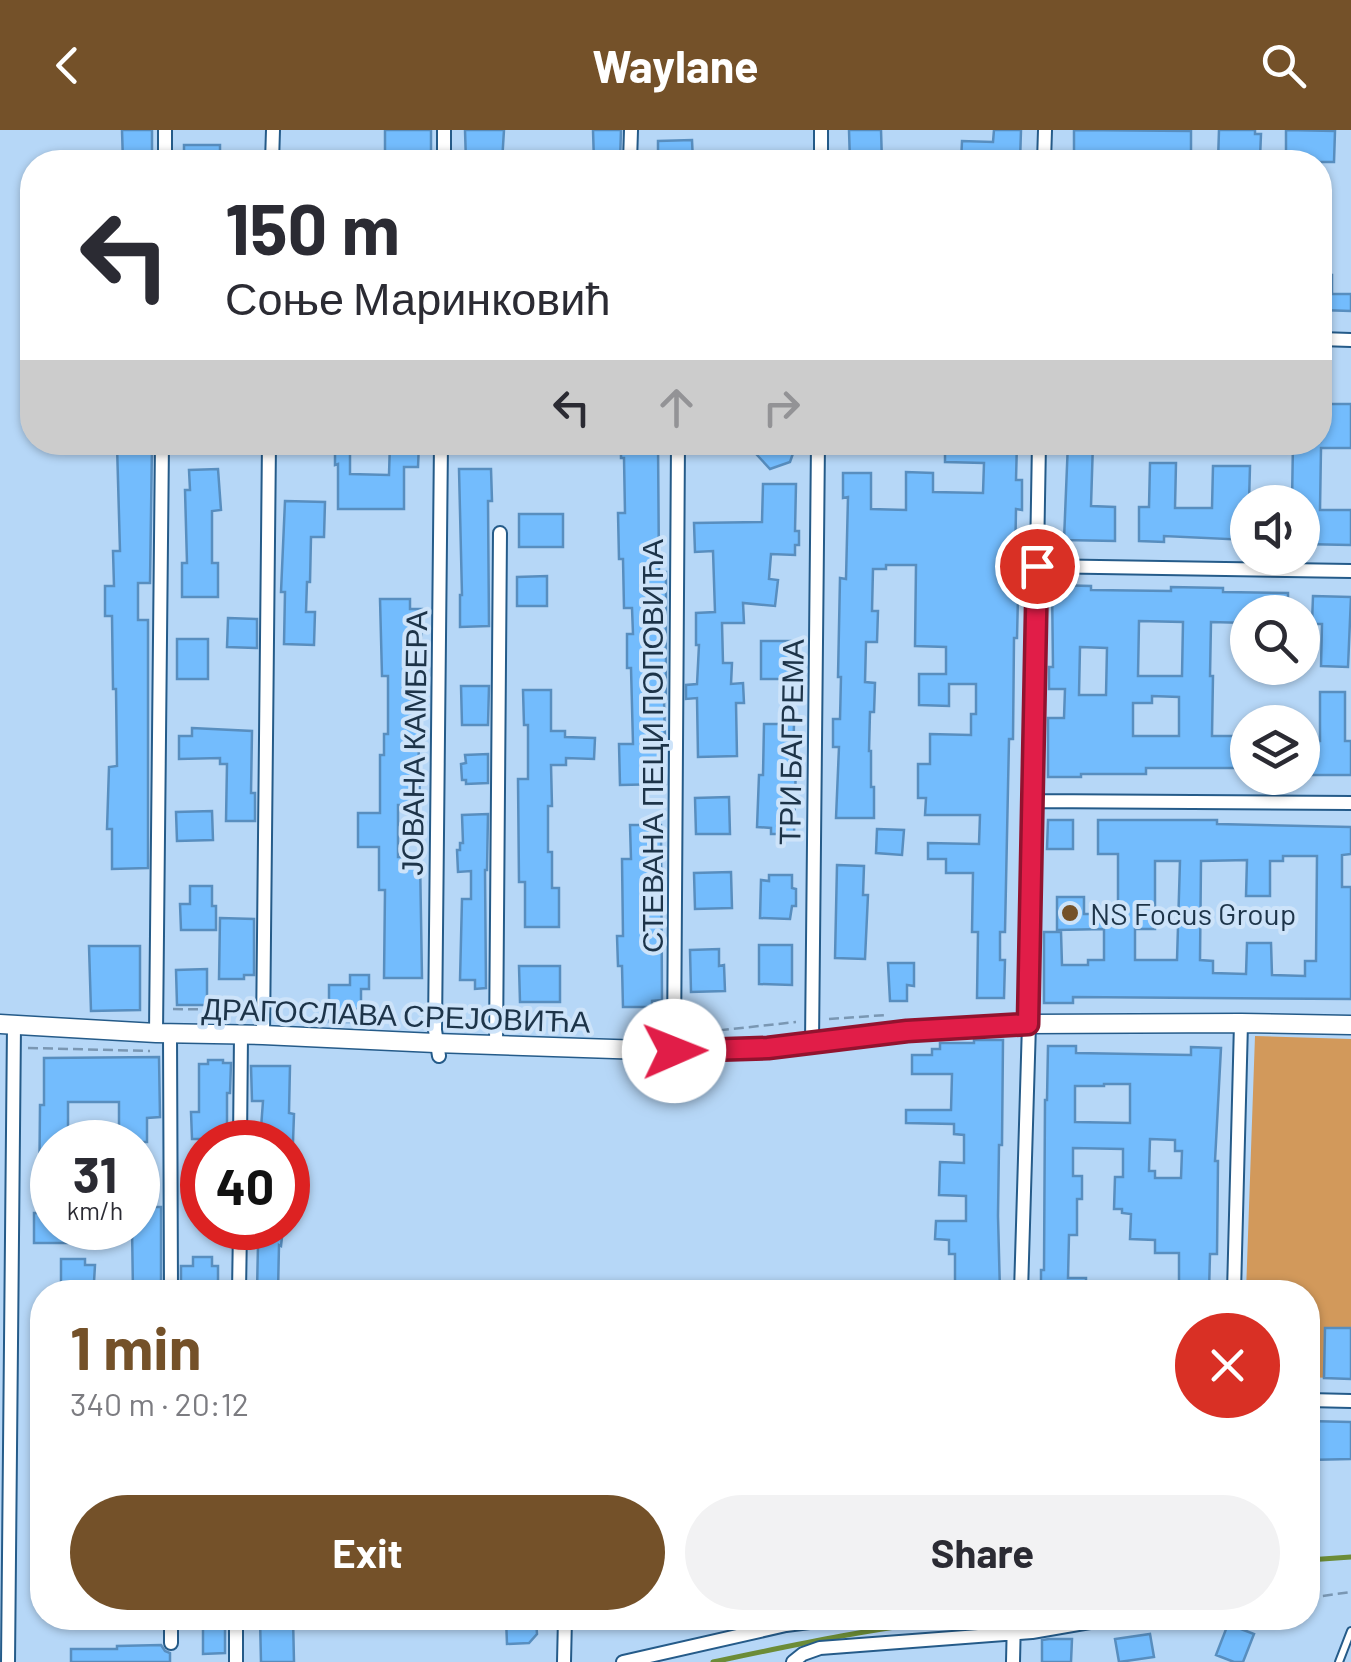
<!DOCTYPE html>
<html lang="en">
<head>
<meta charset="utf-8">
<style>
  :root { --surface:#fff; --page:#f2f2f3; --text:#2b2b33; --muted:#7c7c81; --accent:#745129 }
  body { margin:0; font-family:Barlow,sans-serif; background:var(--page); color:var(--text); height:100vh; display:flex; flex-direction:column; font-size:38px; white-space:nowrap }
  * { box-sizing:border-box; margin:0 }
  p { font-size:32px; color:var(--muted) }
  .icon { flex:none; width:55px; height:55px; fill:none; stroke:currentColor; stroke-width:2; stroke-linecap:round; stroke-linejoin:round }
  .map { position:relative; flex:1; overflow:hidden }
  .details { position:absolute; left:30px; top:1150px; width:1290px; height:350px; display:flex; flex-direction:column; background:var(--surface); border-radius:40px; box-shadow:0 2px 8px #0004 }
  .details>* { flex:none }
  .banner { position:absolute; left:20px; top:20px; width:1312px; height:305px; border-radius:40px; box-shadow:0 2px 8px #0004; background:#fff; color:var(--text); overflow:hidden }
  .buttons { position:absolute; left:1230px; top:355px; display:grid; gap:20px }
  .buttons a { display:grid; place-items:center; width:90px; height:90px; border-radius:50%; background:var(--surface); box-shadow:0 2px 8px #0004; font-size:50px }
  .speed { position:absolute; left:30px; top:990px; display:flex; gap:20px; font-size:50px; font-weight:700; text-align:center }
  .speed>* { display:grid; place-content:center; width:130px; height:130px; border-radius:50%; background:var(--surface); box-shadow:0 2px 8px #0004; line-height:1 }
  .speed small { font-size:25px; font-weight:400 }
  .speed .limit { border:15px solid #d22; background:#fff; color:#111 }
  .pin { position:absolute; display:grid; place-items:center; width:85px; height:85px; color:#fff; margin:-42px; border:5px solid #fff; border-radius:50%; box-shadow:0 2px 10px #0007 }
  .me { position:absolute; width:110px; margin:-55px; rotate:89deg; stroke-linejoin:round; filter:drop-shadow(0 0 8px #0008) }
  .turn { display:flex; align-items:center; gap:35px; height:210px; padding:0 40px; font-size:45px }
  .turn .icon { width:130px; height:130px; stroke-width:2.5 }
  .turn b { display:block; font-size:70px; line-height:85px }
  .lanes { display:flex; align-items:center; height:95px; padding:0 40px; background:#0003; justify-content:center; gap:50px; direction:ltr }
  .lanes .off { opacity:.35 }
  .round { display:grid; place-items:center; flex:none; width:105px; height:105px; border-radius:52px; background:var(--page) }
  .head { display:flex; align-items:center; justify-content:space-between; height:170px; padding:0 40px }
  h1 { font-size:60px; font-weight:700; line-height:75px; color:var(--accent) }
  .cta { display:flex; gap:20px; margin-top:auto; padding:20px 40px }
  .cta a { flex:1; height:115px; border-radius:60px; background:var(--accent); color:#fff; font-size:40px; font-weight:700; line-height:115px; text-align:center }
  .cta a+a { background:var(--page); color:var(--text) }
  header { display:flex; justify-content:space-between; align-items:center; height:130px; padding:0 40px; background:var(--accent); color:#fff; font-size:45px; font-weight:700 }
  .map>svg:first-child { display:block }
  .green { fill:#d2995b }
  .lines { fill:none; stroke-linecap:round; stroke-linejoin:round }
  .stream { stroke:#6c8c37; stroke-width:5 }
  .building { fill:#73bcfd; stroke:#588ebf; stroke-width:2.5; fill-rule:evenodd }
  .lane-casing { stroke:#255b89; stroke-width:10 }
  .street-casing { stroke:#255b89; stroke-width:16 }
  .secondary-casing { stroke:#255b89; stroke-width:21 }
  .path { stroke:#7a97b3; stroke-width:2.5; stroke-dasharray:10 5; stroke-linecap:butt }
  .lane { stroke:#fff; stroke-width:6 }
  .street { stroke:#fff; stroke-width:12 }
  .secondary { stroke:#fff; stroke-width:18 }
  .route-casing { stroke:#92132f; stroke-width:25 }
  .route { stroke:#e11d48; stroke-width:18 }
  .poi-dot { fill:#745129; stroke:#cde3f9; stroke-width:4 }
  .labels { text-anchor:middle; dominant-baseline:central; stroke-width:8; stroke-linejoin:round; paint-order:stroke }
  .street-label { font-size:30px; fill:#1d3449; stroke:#cde3f9 }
  .poi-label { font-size:30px; fill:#1d3449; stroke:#cde3f9; text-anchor:start }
</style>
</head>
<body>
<header><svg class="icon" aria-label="back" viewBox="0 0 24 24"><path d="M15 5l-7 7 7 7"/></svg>Waylane<svg class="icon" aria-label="search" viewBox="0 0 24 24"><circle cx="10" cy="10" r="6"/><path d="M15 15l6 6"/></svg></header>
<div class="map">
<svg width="1351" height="1532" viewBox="0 0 1351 1532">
  <rect width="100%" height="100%" fill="#b6d7f7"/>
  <!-- green -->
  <path class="green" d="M1255,906L1351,909V1249L1308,1247V1162H1246Z"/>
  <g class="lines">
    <!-- stream -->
    <path class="stream" d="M1308,1430L1351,1427
      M713,1532C798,1514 882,1496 968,1488"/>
  </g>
  <!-- building -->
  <path class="building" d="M122,0H152V32H123Z
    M385,0H431V30H385Z
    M465,0H504L502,32H466Z
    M593,0H621L620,32H594Z
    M849,0H881L882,32H850Z
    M994,0H1021L1020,32H961L962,11L993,12Z
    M1074,0L1191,1V26H1179V32H1152V26L1104,24V32H1090V29L1074,28Z
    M1219,0H1255V4H1261L1260,28H1240V32H1218Z
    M1286,0L1335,1L1334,32H1310V26H1286Z
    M692,10L693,32H658V11Z
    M184,15H220V32H184Z
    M1320,144L1332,145V164H1351V181L1320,180Z
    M1320,274H1351V318H1321L1320,380H1351V415L1302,414V372H1292L1293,312H1320Z
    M335,312H350V344L389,345L390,312L419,313L418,337H404V379H338V334L335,335Z
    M621,312H658L659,442H666V569H664L666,654L620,655L619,614H633L631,538H627V504H633L632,478H624L623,429H619L618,383H625L624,328H621Z
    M745,312H797L790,332L770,339Z
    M945,312H1017L1016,350H1022V380L1016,379L1015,435H1013L1012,466H1018L1017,508H1014L1013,609H1009L1005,802H1000V830H1005L1004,868H977L978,802H972L973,743H946V729H928V713L979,714L980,685H925L926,668H918V634H930V604L971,605V584H976V554H949V576L919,575V544H946V517L915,516L916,435H886V439H873L872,481H878L877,512H866L865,552L875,553L874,582H870L869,621H871V657H874V688H836L839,617H833V589H840L841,547H838L840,448L846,449L848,367L843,368V343H871V379L906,380V342L933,343V362L983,363L984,333L945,332Z
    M1068,312H1093L1091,376L1115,377V411L1064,410Z
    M117,315H152L150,453H138V490H148V738L112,739V699H107L109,637L117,636L116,559H113L112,486H105V456H114L113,421H120Z
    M1150,333H1176L1175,378H1212L1213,336H1250L1248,410L1164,406V412L1139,411V377H1149Z
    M218,339L221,380L212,381V433H218V467H182V433H187L185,360H190L189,340Z
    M459,339H491L492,371H488L489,496L460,497V465H462Z
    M763,354H796L795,401H799V415H795V425L771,424L769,449L778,450L775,476L743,473L744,493H722L723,533H732L731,554L743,553L744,573H736L737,626L698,627L697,568L686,569V555L697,554L699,515H696V483L715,482L713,421L695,422L694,393L762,392Z
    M285,371L325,372L324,407H311L310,452H307L306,482H315L314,515L284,514L285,462H281Z
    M519,384H563V417H519Z
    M547,446V476H517V447Z
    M1052,455L1091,456V460L1171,461V457L1223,458V462L1288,463V482H1248V493L1211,492L1210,546H1213L1212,606H1248V638H1146V644H1081V647H1048V588H1064L1065,559H1049V537H1053ZM1139,491L1183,492L1182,546H1138ZM1080,517L1107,518L1106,565H1079ZM1152,566L1179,567V606H1133V573H1152Z
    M1313,466L1351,467L1348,537L1321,536L1322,494H1312Z
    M380,469H410V479H422L421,593H418L420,675H398V727H420L422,848H384L385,760H379V717H358V683H380V625H384V604H388V546H382Z
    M228,488L257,489V518L227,517Z
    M177,509H208V549H177Z
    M761,511H795V549H761Z
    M461,556H489L488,595H462Z
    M523,560H551V601H565V607L595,608L594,629L566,628V635H551L552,676H548V722H552V758H559V797H525V752H519L518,649H528V595H524Z
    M1320,562H1345V611H1351V645H1308L1309,611H1320Z
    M764,594H794L793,633H796L794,704H771V698L757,697L759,645H763Z
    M192,598L252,601L251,663H255V691H226L227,634H220V628L179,629V606H192Z
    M488,624V653L466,654V650H462L461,634L466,633L465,625Z
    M729,667L730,704H696L695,668Z
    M212,681L213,710L177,711L176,682Z
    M488,684L487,740H485L486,858L475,859V850H460L462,769H471V741L458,742L457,720H460V713H463L462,685Z
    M1048,690H1073V719H1047Z
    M1098,690H1217V694L1351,697V724L1342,725V757H1351V869L1073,867V873H1044V802H1061L1062,835H1088V830H1104V799L1057,800V767H1084V784H1118V724H1098ZM1283,726H1317L1316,831H1305V846L1272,845L1271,813H1247L1246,844L1213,843V831L1200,830L1201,731L1247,730L1246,766H1270V731H1283ZM1155,731H1180L1177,830H1135V799H1155Z
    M630,695H661L662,870L652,871V877H623L622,836H618L617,806H623L622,729H631Z
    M877,699L904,700L902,725L876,723Z
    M837,735L864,736L863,765H868L865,829L835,828Z
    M731,742L732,778L695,779L694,743Z
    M769,745H792V758L796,759V776H792L790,789L760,788L761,750L769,751Z
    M190,756H212V776H216V800H181L180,774H190Z
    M220,788L254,789V845H244V849H219Z
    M759,815H792V855L759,854Z
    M89,816H140V880L91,881Z
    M719,819V836L724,835L725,861L691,862L690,820Z
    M888,833H914V856L907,855V871H890Z
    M519,836H560V872H520Z
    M207,839V875H177L176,840Z
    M350,845H369V859H361V879H354V892H329V855H350Z
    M974,910H1003L1002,1015H999L998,1086L1000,1162H955V1124H949V1110L935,1109L936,1091H966V1066L939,1065L940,1032L964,1033V1005L954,1004V994L906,993V980H951L952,944H912V925H932V919H940V913H974Z
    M1048,916H1076V923L1191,925V917L1221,918L1215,1031H1218L1217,1124H1210L1209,1162H1179V1123H1155V1110L1130,1109L1131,1084L1122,1083V1079H1114L1115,1047H1123V1019L1073,1018V1046H1082V1069H1077V1105H1069L1068,1148H1086V1162H1041V1140H1044L1045,970H1047ZM1104,954H1130V993L1075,992V956H1104ZM1150,1009L1175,1010V1021H1182L1181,1048H1155V1041H1149Z
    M159,927L160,987L147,988V1012H119V972H68V1012H52V1098H67V1113H34V1083H39L40,975H44V928Z
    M208,930H223V933H231L230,963H227V1009H192L191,982H199V934H208Z
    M251,936H290L289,983L294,984L293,1012H260L263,971H252Z
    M138,1077H161V1162H133L132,1098H138Z
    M254,1098H283L281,1116L279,1115L278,1162H257L258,1114L253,1113Z
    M193,1127H212V1136H218V1161H181V1136H193Z
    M61,1129H85V1135H95L94,1152H73V1162H61Z
    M1325,1198H1351V1249L1324,1248Z
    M1308,1291L1351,1292V1329L1308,1330Z
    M260,1488H293L294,1532H261Z
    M506,1488H536L537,1504L529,1513L507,1514Z
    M225,1491V1523L203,1524V1492Z
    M1228,1494L1254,1504L1243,1532H1234L1216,1525Z
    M1150,1504L1154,1527L1119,1532L1115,1509Z
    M1049,1509H1072L1071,1532H1042V1510Z
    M161,1515L165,1521L170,1523V1532H71V1519H117V1516Z"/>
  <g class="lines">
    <defs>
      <path id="lane" d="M1339,1532L1351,1501"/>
      <path id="street" d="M165,32V0
        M272,32L273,0
        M444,32V0
        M630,32L631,0
        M821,32V0
        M1044,32L1045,0
        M1320,209L1351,210
        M1037,436L1351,441
        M1033,671L1351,673
        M156,903L162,312
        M170,903L171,1162
        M263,905L269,312
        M812,913L818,312
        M496,916L500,403
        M674,921L678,312
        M439,926L435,900L441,312
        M240,1012L241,904
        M239,1162L240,1098
        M1021,1162L1029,894L1039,312
        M1234,1162L1241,893
        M1308,1270L1351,1271
        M171,1488V1513
        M8,1532L14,895
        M236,1532V1488
        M564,1532L565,1488
        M623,1532L786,1495L841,1488
        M793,1532L803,1524L820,1518L1032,1502L1113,1488
        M1013,1532L1014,1488"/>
      <path id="secondary" d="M0,894L156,903L263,905L435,913L674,921L768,918L907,901L1029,894L1241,893L1351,895"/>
    </defs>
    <!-- lane casing -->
    <use href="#lane" class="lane-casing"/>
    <!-- street casing -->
    <use href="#street" class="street-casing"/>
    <!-- secondary casing -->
    <use href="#secondary" class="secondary-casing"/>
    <!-- path -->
    <path class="path" d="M173,879L250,880
      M829,889L886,885
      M704,902L796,892
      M28,918L150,921
      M1308,1468L1351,1462"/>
    <!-- lane -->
    <use href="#lane" class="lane"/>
    <!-- street -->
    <use href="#street" class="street"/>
    <!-- secondary -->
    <use href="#secondary" class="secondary"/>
  </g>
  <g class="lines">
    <defs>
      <path id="route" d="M674,921L768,918L907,901L1028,894L1037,436"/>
    </defs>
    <!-- route casing -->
    <use href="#route" class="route-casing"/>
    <!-- route -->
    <use href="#route" class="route"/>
  </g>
  <!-- markers -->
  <circle class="poi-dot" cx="1070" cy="783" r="10"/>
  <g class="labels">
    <!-- street labels -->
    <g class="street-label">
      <text transform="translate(790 612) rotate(-89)">ТРИ БАГРЕМА</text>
      <text transform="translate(413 613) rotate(-89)">ЈОВАНА КАМБЕРА</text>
      <text transform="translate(651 616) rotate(-90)">СТЕВАНА ПЕЦИ ПОПОВИЋА</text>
      <text transform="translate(396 884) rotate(2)">ДРАГОСЛАВА СРЕЈОВИЋА</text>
    </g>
    <!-- poi labels -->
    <g class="poi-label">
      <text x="1090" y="783">NS Focus Group</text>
    </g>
  </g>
</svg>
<div class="buttons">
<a><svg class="icon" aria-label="sound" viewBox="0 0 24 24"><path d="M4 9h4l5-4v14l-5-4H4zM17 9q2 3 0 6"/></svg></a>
<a><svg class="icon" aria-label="search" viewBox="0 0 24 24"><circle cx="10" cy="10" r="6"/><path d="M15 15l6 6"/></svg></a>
<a><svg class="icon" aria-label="layers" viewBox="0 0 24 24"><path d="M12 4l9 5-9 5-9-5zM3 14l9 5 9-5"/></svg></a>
</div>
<div class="speed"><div>31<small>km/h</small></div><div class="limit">40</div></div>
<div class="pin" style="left:1037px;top:436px;background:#d93025"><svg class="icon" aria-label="arrive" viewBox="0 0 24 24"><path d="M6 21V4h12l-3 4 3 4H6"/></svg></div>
<svg class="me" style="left:674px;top:921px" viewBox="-20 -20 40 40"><circle r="19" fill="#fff"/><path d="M0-13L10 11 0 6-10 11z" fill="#e11d48"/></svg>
<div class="banner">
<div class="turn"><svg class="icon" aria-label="left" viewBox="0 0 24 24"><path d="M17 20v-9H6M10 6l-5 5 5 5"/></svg><div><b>150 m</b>Соње Маринковић</div></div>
<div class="lanes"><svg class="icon" aria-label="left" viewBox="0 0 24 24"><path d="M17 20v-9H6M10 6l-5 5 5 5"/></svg><svg class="icon off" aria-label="ahead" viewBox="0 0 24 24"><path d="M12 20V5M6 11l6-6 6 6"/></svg><svg class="icon off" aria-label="right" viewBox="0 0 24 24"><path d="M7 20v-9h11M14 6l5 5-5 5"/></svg></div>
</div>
<section class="details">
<div class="head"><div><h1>1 min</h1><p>340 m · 20:12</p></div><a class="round" style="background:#d93025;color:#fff"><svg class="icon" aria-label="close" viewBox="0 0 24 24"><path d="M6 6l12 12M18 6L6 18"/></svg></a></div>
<div class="cta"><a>Exit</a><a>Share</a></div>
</section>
</div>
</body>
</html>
